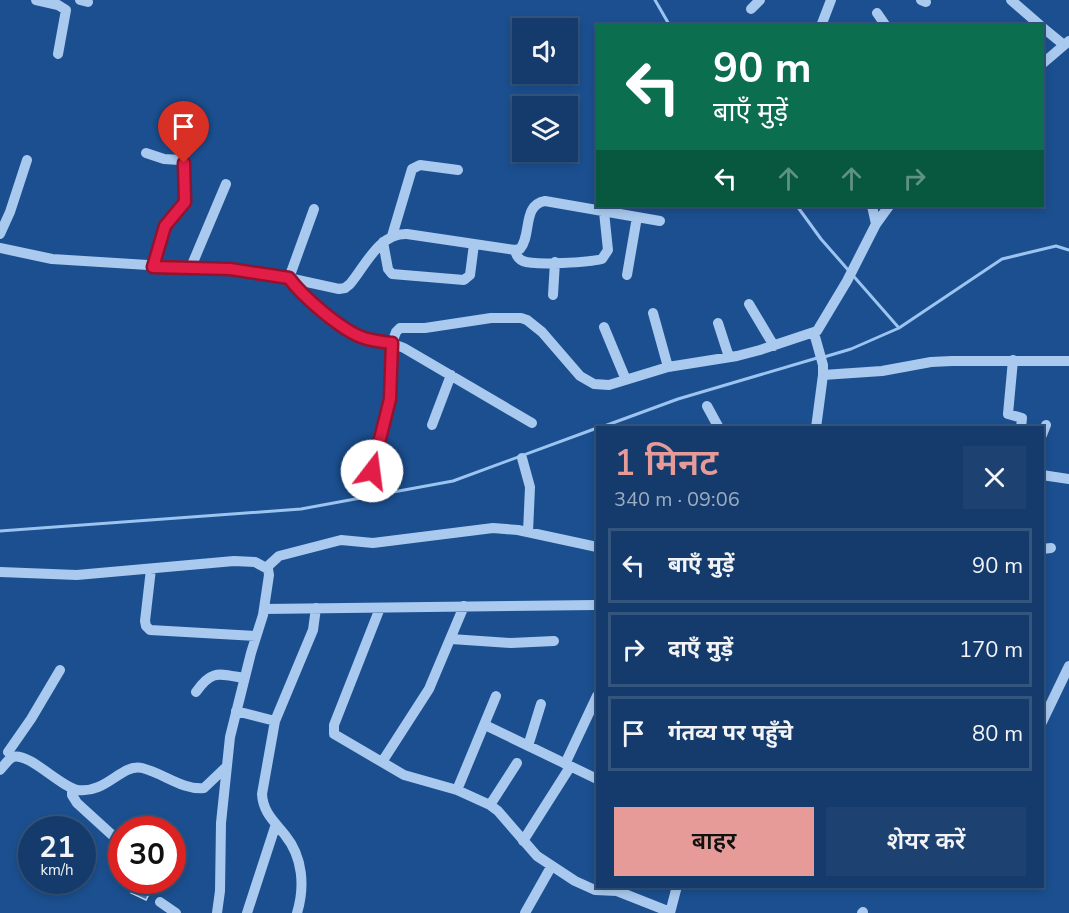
<!DOCTYPE html>
<html lang="hi">
<head>
<meta charset="utf-8">
<style>
  :root { --surface:#143b6b; --page:#1d4271; --text:#f1f3f6; --muted:#9dadc1; --line:#33557e; --accent:#e69b98 }
  body { margin:0; font-family:"Nunito Sans","Noto Sans Devanagari",sans-serif; background:var(--page); color:var(--text); height:100vh; display:flex; flex-direction:column; font-size:22px; white-space:nowrap }
  * { box-sizing:border-box; margin:0 }
  p { font-size:20px; color:var(--muted) }
  .icon { flex:none; width:33px; height:33px; fill:none; stroke:currentColor; stroke-width:2; stroke-linecap:round; stroke-linejoin:round }
  .map { position:relative; flex:1; overflow:hidden }
  .details { position:absolute; left:596px; top:426px; width:448px; height:462px; display:flex; flex-direction:column; background:var(--surface); border-radius:0px; box-shadow:0 3px 9px #0003,0 0 0 2px var(--line) }
  .details>* { flex:none }
  .guide { position:absolute; left:596px; top:24px; width:448px; height:183px; border-radius:0px; box-shadow:0 3px 9px #0003,0 0 0 2px var(--line); background:#0b6e4f; color:#fff; overflow:hidden }
  .tools { position:absolute; left:512px; top:18px; display:grid; gap:12px }
  .tools a { display:grid; place-items:center; width:66px; height:66px; border-radius:0px; background:var(--surface); box-shadow:0 3px 9px #0003,0 0 0 2px var(--line); font-size:30px }
  .speed { position:absolute; left:18px; top:816px; display:flex; gap:12px; font-size:30px; font-weight:700; text-align:center }
  .speed>* { display:grid; place-content:center; width:78px; height:78px; border-radius:50%; background:var(--surface); box-shadow:0 3px 9px #0003,0 0 0 2px var(--line); line-height:1 }
  .speed small { font-size:15px; font-weight:400 }
  .speed .limit { border:9px solid #d22; background:#fff; color:#111 }
  .pin { position:absolute; display:grid; place-items:center; width:51px; height:51px; color:#fff; margin:-62px -26px; border-radius:50% 50% 50% 0; rotate:-45deg; box-shadow:0 0 6px #0007 }
  .pin .icon { rotate:45deg }
  .me { position:absolute; width:66px; margin:-33px; rotate:15deg; stroke-linejoin:round; filter:drop-shadow(0 0 4px #0008) }
  .turn { display:flex; align-items:center; gap:21px; height:126px; padding:0 18px; font-size:27px }
  .turn .icon { width:78px; height:78px; stroke-width:2.5 }
  .turn b { display:block; font-size:42px; line-height:51px }
  .lanes { display:flex; align-items:center; height:57px; padding:0 18px; background:#0003; justify-content:center; gap:30px; direction:ltr }
  .lanes .off { opacity:.35 }
  .round { display:grid; place-items:center; flex:none; width:63px; height:63px; border-radius:0px; background:var(--page) }
  .summary { display:flex; align-items:center; justify-content:space-between; height:102px; padding:0 18px }
  h1 { font-size:36px; font-weight:600; line-height:45px; color:var(--accent) }
  .button { display:flex; gap:12px; margin-top:auto; padding:12px 18px }
  .button a { flex:1; height:69px; border-radius:0px; background:var(--accent); color:#111; font-size:24px; font-weight:600; line-height:69px; text-align:center }
  .button a+a { background:var(--page); color:var(--text) }
  ul { padding:0; list-style:none }
  li { display:flex; align-items:center; gap:18px; height:75px; margin:0 12px 9px; padding:0 6px; border:3px solid var(--line); border-radius:0px }
  li div { flex:1 }
  li b { display:block; font-size:22px }
  li em { font-style:normal }
  .map>svg:first-child { display:block }
  .lines { fill:none; stroke-linecap:round; stroke-linejoin:round }
  .stream { stroke:#9cc4f0; stroke-width:3 }
  .building { fill:#4478b7; stroke:#cfe3fa; stroke-width:1.5 }
  .minor { stroke:#a9c9ee; stroke-width:10 }
  .route-casing { stroke:#92132f; stroke-width:15 }
  .route { stroke:#e11d48; stroke-width:10 }
</style>
</head>
<body>
<div class="map">
<svg width="1069" height="913" viewBox="0 0 1069 913">
  <rect width="100%" height="100%" fill="#1b4f8f"/>
  <g class="lines">
    <!-- stream -->
    <path class="stream" d="M655,0L670,26
      M797,206L821,239L899,328
      M824,357L851,349L899,328L1002,259L1056,246L1069,250
      M599,428L678,399L817,358
      M0,531L301,509L453,481L597,428"/>
  </g>
  <!-- building -->
  <path class="building" d="M135,885L150,892L146,900L131,893Z"/>
  <g class="lines">
    <!-- minor -->
    <path class="minor" d="M36,0L58,5L66,10L58,54
      M80,0L88,2
      M921,0L926,2
      M1011,0L1041,26
      M751,9L760,0
      M877,13L886,26
      M821,26L831,0
      M1042,27L1064,45
      M1042,64L1069,41
      M146,153L164,159L180,160L185,165V202L165,226L153,267
      M872,206L876,224
      M314,209L289,278C302,296 341,330 363,338C376,343 390,342 404,348L532,423
      M0,234L10,212L27,160
      M392,236L412,169L420,165L458,170
      M383,242L388,269L392,274L464,280L470,275L474,244
      M0,248L52,259L261,272L339,289L345,288L350,284C366,265 379,233 407,234L515,250L520,249C532,235 522,205 545,201L660,221
      M515,250C516,255 518,259 523,261C535,266 590,262 602,259L608,250L604,212
      M191,267L226,184
      M627,275L637,217
      M553,295L555,262
      M749,304L774,346
      M653,313L668,367
      M718,323L729,357
      M604,327L626,380
      M814,333L823,365V375L816,428
      M1013,360L1008,414L1022,418L1021,428
      M823,375L882,371L931,362L952,361H1069
      M707,406L719,428
      M432,425L451,375
      M1042,435L1046,425
      M522,458L530,487L528,532
      M372,471L390,399L392,343L396,332L400,328H425L491,318H521L527,320L542,332L580,376L594,384L609,385L668,367L737,356L760,350L817,331L847,281L876,224L889,206
      M1042,475L1069,479
      M1042,549L1051,548
      M267,567L279,556L341,540L373,543L493,528L518,530L597,547
      M151,569L145,621L146,626L150,630L256,636
      M0,572L77,575L234,561L255,562L268,569L269,575L263,615L251,653L230,737L221,823L220,891L217,913
      M380,608L334,725V734L404,775L457,790L490,805L498,811L537,856L575,881L595,890L617,891L670,912
      M264,609L597,605
      M451,639L511,643L554,641
      M196,692C212,669 219,674 244,678
      M236,711L275,721
      M1042,722L1069,666
      M485,725L597,779
      M528,746L541,704
      M8,752L31,719L60,670
      M382,762L429,689L464,606
      M565,764L597,696
      M0,770C4,766 8,759 13,757C29,752 60,787 78,790C106,794 122,763 142,768C163,773 182,790 204,788L225,768
      M72,789V795L77,803L122,844
      M457,790L496,696
      M490,805L517,763
      M523,841L570,767
      M160,902L176,913
      M247,913L276,824
      M297,913C305,887 303,857 285,835C275,822 263,813 262,794L275,721L313,630L316,608
      M525,913L551,867
      M670,913L677,886
      M862,913L863,912"/>
  </g>
  <g class="lines">
    <defs>
      <path id="route" d="M184,163L185,202L165,226L153,267L230,269L289,278C302,296 342,331 364,338C373,341 383,342 392,343L390,399L372,471"/>
    </defs>
    <!-- route casing -->
    <use href="#route" class="route-casing"/>
    <!-- route -->
    <use href="#route" class="route"/>
  </g>
</svg>
<div class="tools">
<a><svg class="icon" aria-label="sound" viewBox="0 0 24 24"><path d="M4 9h4l5-4v14l-5-4H4zM17 9q2 3 0 6"/></svg></a>
<a><svg class="icon" aria-label="layers" viewBox="0 0 24 24"><path d="M12 4l9 5-9 5-9-5zM3 14l9 5 9-5"/></svg></a>
</div>
<div class="speed"><div>21<small>km/h</small></div><div class="limit">30</div></div>
<div class="pin" style="left:184px;top:163px;background:#d93025"><svg class="icon" aria-label="arrive" viewBox="0 0 24 24"><path d="M6 21V4h12l-3 4 3 4H6"/></svg></div>
<svg class="me" style="left:372px;top:471px" viewBox="-20 -20 40 40"><circle r="19" fill="#fff"/><path d="M0-13L10 11 0 6-10 11z" fill="#e11d48"/></svg>
<div class="guide">
<div class="turn"><svg class="icon" aria-label="left" viewBox="0 0 24 24"><path d="M17 20v-9H6M10 6l-5 5 5 5"/></svg><div><b>90 m</b>बाएँ मुड़ें</div></div>
<div class="lanes"><svg class="icon" aria-label="left" viewBox="0 0 24 24"><path d="M17 20v-9H6M10 6l-5 5 5 5"/></svg><svg class="icon off" aria-label="ahead" viewBox="0 0 24 24"><path d="M12 20V5M6 11l6-6 6 6"/></svg><svg class="icon off" aria-label="ahead" viewBox="0 0 24 24"><path d="M12 20V5M6 11l6-6 6 6"/></svg><svg class="icon off" aria-label="right" viewBox="0 0 24 24"><path d="M7 20v-9h11M14 6l5 5-5 5"/></svg></div>
</div>
<section class="details">
<div class="summary"><div><h1>1 मिनट</h1><p>340 m · 09:06</p></div><a class="round"><svg class="icon" aria-label="close" viewBox="0 0 24 24"><path d="M6 6l12 12M18 6L6 18"/></svg></a></div>
<ul>
<li><svg class="icon" aria-label="left" viewBox="0 0 24 24"><path d="M17 20v-9H6M10 6l-5 5 5 5"/></svg><div><b>बाएँ मुड़ें</b></div><em>90 m</em></li>
<li><svg class="icon" aria-label="right" viewBox="0 0 24 24"><path d="M7 20v-9h11M14 6l5 5-5 5"/></svg><div><b>दाएँ मुड़ें</b></div><em>170 m</em></li>
<li><svg class="icon" aria-label="arrive" viewBox="0 0 24 24"><path d="M6 21V4h12l-3 4 3 4H6"/></svg><div><b>गंतव्य पर पहुँचे</b></div><em>80 m</em></li>
</ul>
<div class="button"><a>बाहर</a><a>शेयर करें</a></div>
</section>
</div>
</body>
</html>
